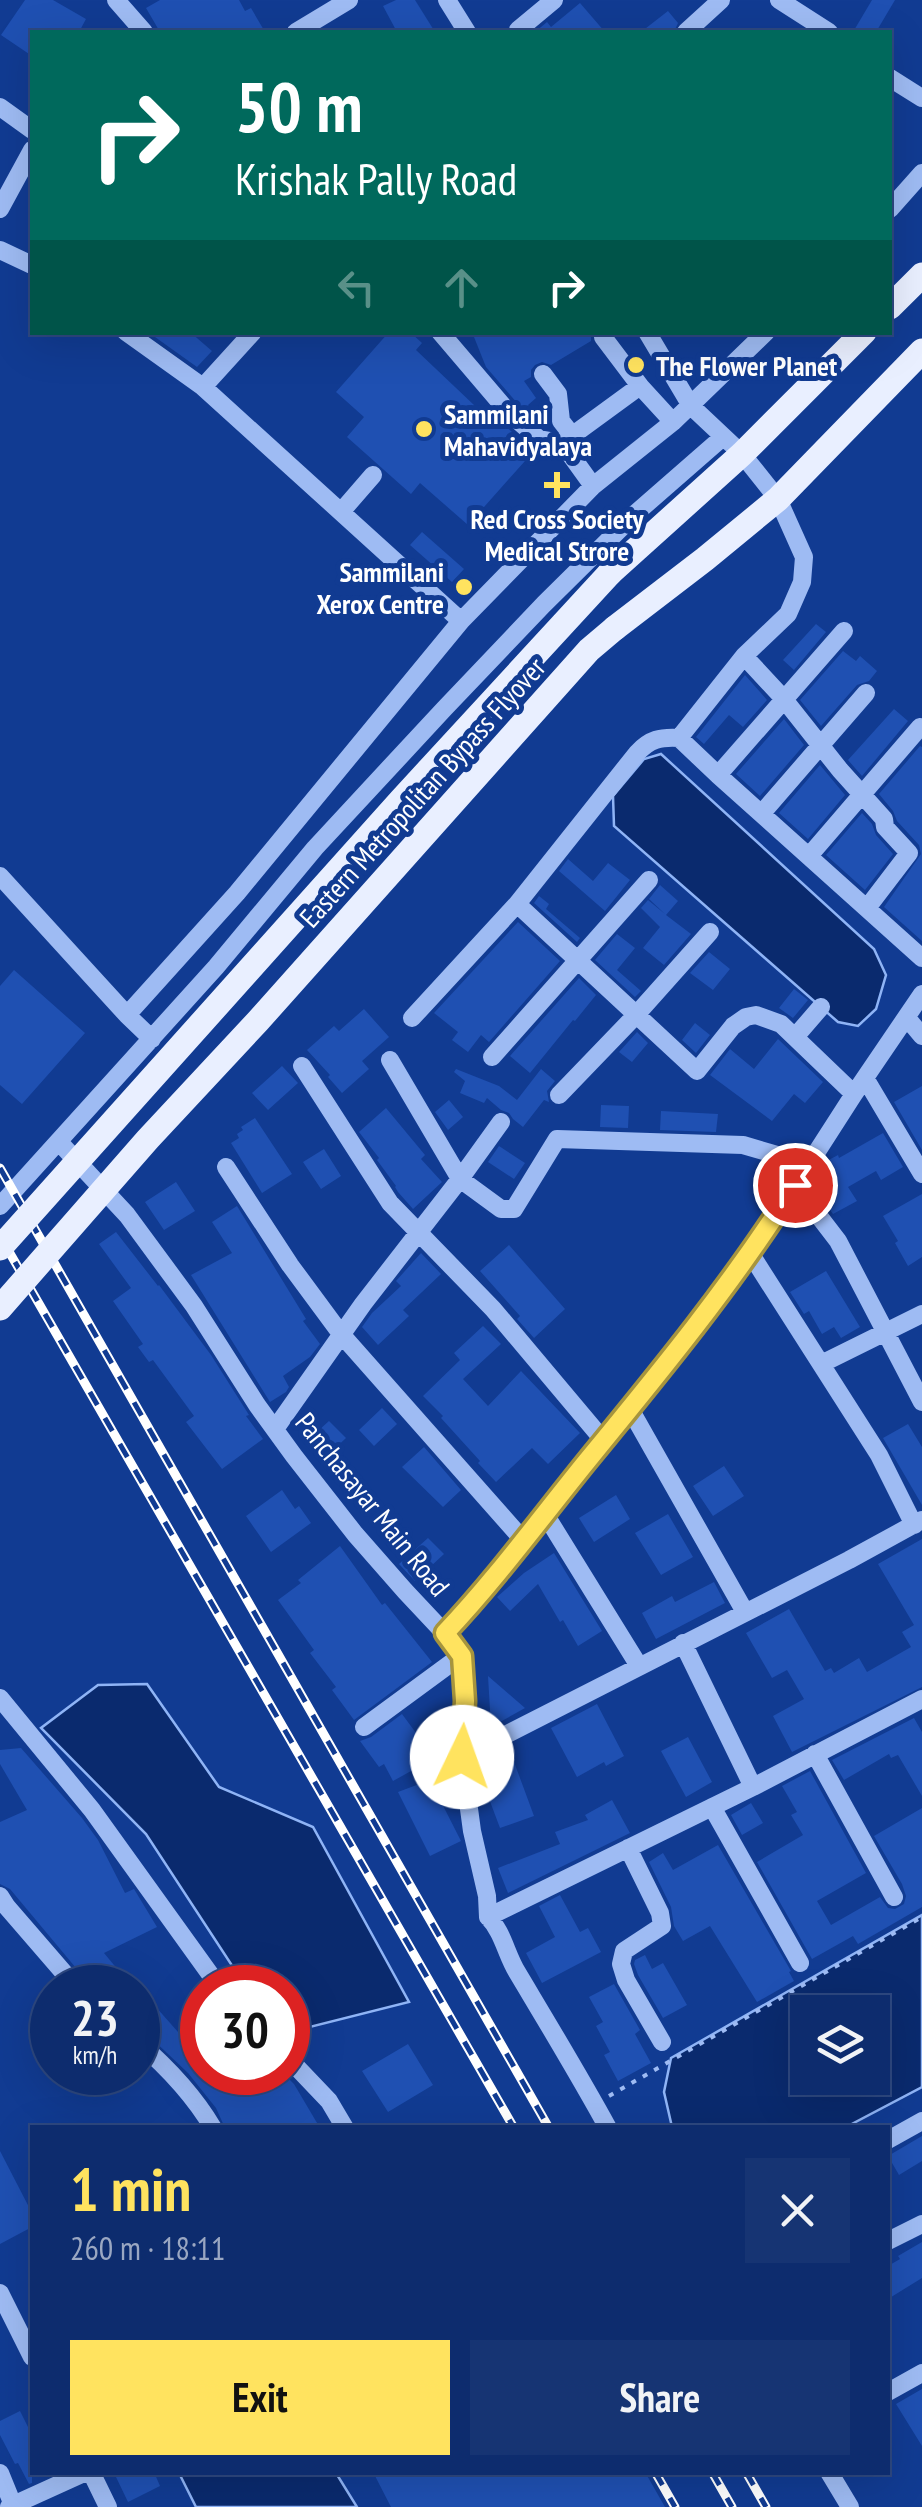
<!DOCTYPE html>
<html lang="en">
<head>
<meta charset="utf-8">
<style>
  :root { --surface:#0d2c6e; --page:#163473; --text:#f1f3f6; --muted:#9aa7c2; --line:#2d4881; --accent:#ffe35f }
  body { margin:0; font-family:"PT Sans Narrow",sans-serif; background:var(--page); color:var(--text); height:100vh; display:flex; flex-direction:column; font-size:38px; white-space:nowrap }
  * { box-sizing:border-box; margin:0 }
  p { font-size:32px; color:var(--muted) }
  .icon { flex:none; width:55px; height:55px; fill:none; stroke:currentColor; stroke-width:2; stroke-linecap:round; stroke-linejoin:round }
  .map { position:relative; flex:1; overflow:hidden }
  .details { position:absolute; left:30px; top:2125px; width:860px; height:350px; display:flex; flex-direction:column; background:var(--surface); border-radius:0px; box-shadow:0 10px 40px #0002,0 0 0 2px var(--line) }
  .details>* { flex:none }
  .top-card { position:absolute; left:30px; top:30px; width:862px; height:305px; border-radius:0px; box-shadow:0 10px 40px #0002,0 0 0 2px var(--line); background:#00695c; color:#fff; overflow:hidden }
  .fabs { position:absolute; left:790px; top:1995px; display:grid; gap:20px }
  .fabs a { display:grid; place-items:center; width:100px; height:100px; border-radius:0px; background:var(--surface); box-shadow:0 10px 40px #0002,0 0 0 2px var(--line); font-size:50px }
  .speed { position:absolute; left:30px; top:1965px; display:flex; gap:20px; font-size:50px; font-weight:700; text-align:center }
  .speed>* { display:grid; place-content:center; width:130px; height:130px; border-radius:50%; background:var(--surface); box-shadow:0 10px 40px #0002,0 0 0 2px var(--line); line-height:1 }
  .speed small { font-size:25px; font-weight:400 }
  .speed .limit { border:15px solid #d22; background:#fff; color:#111 }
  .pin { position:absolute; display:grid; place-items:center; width:85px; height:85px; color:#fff; margin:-42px; border:5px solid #fff; border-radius:50%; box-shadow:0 2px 10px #0007 }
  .me { position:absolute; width:110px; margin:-55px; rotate:3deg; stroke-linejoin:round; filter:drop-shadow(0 0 8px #0008) }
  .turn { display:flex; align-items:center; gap:35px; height:210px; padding:0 40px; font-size:45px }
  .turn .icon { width:130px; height:130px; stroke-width:2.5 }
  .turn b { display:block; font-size:70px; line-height:85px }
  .lanes { display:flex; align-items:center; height:95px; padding:0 40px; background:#0003; justify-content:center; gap:50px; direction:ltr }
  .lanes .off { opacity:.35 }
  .round { display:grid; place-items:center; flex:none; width:105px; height:105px; border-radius:0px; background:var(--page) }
  .head { display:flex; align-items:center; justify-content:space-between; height:170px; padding:0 40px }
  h1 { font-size:60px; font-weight:600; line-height:75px; color:var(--accent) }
  .primary-button { display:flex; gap:20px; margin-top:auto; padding:20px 40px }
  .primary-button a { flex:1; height:115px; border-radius:0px; background:var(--accent); color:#111; font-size:40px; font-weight:600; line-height:115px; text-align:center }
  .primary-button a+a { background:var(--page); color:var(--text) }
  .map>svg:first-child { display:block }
  .water { fill:#0a2a6e; stroke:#8fb4f6; stroke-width:2.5; fill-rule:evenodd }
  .building { fill:#1f50b2 }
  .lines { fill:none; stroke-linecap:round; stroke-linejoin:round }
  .path { stroke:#9ebbf3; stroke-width:4; stroke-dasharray:5 8; stroke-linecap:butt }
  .minor { stroke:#9ebbf3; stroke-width:18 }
  .major { stroke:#e9efff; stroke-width:25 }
  .rail-casing { stroke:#fff; stroke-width:9 }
  .rail { stroke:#113b92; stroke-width:5; stroke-dasharray:15; stroke-linecap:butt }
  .major-bridge { stroke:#e9efff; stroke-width:25 }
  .route-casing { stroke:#a6943e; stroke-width:25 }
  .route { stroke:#ffe35f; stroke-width:18 }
  .poi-dot { fill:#ffe35f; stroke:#113b92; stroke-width:4 }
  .labels { text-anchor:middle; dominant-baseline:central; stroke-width:10; stroke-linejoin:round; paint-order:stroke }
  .poi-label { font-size:28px; font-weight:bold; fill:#fff; stroke:#113b92; text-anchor:start }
  .street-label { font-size:28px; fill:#fff; stroke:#113b92 }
</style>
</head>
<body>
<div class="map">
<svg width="922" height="2507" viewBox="0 0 922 2507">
  <rect width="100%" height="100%" fill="#113b92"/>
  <!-- water -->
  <path class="water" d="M661,754L874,949L886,975L876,1009L858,1026L838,1022L614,826L613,796L644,759Z
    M147,1684L219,1787L313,1827L409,2002L294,2031L288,2027V1988L246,1987L146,1834L41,1728L98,1685Z
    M922,1915V2087L846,2127H672L664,2092L671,2058ZM808,2012H872V2078H808Z
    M179,2473H336L357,2507H196Z"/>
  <!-- building -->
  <path class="building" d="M25,0H53L86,19L79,32H32V56L1,35Z
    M160,0H239L245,11L251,8L265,32H160L146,8Z
    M396,0H415L435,32H397L383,6Z
    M872,0H895L876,32H853Z
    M580,3L605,32H535L547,22L551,27Z
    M668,11L678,23L674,32H641Z
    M148,332H190L212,351L197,367Z
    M389,332H410L422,343L416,350L494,424L498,419L512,432L509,435L517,443L511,450L525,461L468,525L420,483L411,494L347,437L364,417L336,392Z
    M472,332H591V341L551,365L542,362L535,365L531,370V377L524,381L536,398L528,405L534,411L530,415L518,404L486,367Z
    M422,532L464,569L452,582L410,545Z
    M816,624L826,632L794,670L783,660Z
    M843,651L856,661L860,656L877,671L869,681L857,685L821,726L800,700Z
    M745,675L767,700L743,727L729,715L704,744L696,737Z
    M894,709L908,721L862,776L848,760Z
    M784,719L804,745L760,796L736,774Z
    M920,746L922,747V941L884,907L921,854L919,845L897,821L893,811L879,794Z
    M820,765L845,795L808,839L779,813Z
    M862,813L872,824L876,835L893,854L865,890L826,855Z
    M568,859L593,881L608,863L630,880L605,911L559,871Z
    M660,885L678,901L666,915L691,934L664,965L643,948L660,927L641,908L648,900L665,914L649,899Z
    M539,896L549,904L546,909L580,938L577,942L534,903Z
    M518,922L560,961L489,1042L481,1035L468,1052L452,1040L458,1032L434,1013Z
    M617,934L635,948L617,970L641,991L635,997L595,960Z
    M709,952L730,969L713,990L690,973Z
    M14,970L85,1033L22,1104L0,1085V986Z
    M579,978L596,995L575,1021L573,1020L530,1073L510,1056Z
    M794,989L808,1000L793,1018L779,1008Z
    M364,1009L389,1037L362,1061L369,1069L342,1093L328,1077L330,1075L307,1050L334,1026L339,1031Z
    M695,1023L710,1035L696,1053L682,1040Z
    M637,1032L648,1043L632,1062L619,1052Z
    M778,1039L823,1082L805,1103L794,1094L772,1121L710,1075L730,1049L754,1069Z
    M282,1066L298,1083L268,1110L252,1093Z
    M456,1069L499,1086L517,1100L541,1069L555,1081L547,1091L549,1102L544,1100L523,1127L513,1119L509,1113L501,1110L487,1098L484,1103L460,1093L465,1081L454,1072Z
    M922,1086V1150L894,1102Z
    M449,1100L463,1117L448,1130L435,1112Z
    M601,1105L629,1106L628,1128L600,1127Z
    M386,1108L425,1155L421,1159L442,1182L413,1209L398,1192L395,1187L396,1186L377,1160L379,1158L359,1132Z
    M661,1111L718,1114L716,1132L660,1130Z
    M255,1118L292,1174L262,1193L231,1143L239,1138L237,1134L243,1130L241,1127Z
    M883,1133L903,1167L881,1180L876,1171L848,1187L857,1201L833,1214L811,1185L825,1162L838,1155L839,1158Z
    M499,1146L525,1163L514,1179L488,1162Z
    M324,1149L341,1176L321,1189L303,1162Z
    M176,1182L195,1211L164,1230L145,1202Z
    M922,1194V1257L908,1266L895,1243L898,1241L883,1216Z
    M237,1206L306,1319L303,1321L320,1344L310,1357L283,1376L289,1387L286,1392L270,1402L191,1275L232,1253L212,1222Z
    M116,1232L158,1286L159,1285L211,1355L249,1415L246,1416L263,1439L222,1469L186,1422L194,1416L153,1360L149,1362L138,1347L143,1344L113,1301L131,1288L99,1244Z
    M509,1245L565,1309L534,1338L517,1319L520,1316L480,1271Z
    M421,1253L441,1274L403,1310L409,1316L378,1345L362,1327L372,1313L401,1286L396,1281Z
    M826,1271L860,1327L841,1338L834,1327L822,1334L809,1311L804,1314L790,1292Z
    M483,1326L501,1344L463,1379L488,1406L521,1371L580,1433L548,1464L532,1448L496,1482L478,1463L480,1461L441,1418L443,1416L423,1396L460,1360L454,1353Z
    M382,1408L397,1424L374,1446L359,1430Z
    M329,1421L346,1438L326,1457L309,1439Z
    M908,1424L922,1447V1505L883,1438Z
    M424,1447L461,1490L443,1507L402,1467Z
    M724,1466L744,1496L713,1516L693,1486Z
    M282,1490L295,1509L299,1506L311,1523L271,1552L246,1516Z
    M616,1495L630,1519L594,1542L579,1518Z
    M668,1514L693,1557L661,1575L635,1533Z
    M428,1538L444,1554L415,1581L399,1564Z
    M922,1539V1687L792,1752L773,1716L804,1699L787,1670L772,1678L746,1633L789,1609L825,1671L831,1668L834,1673L859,1658L867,1672L911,1647L902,1632L914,1625L878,1564Z
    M340,1546L382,1605L385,1603L432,1662L354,1720L332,1690L336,1687L310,1653L314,1650L278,1600L301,1583L298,1580Z
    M554,1553L602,1631L578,1646L563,1620L560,1622L538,1584L510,1611L497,1597L524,1573Z
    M714,1582L725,1603L656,1639L642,1613L672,1596L675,1602Z
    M488,1676L525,1708L491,1727Z
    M597,1704L624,1756L606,1766L604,1762L577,1777L551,1728Z
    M402,1714L419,1737L411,1743L422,1765L393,1781L384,1764L379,1767L360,1741L371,1737Z
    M914,1718L922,1732V1796L898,1755L891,1758L889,1754L844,1780L832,1760Z
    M688,1737L712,1782L686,1797L661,1751Z
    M21,1748L82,1818L98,1840L125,1893L134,1889L157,1927L104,1953L133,1988H89L86,1980L10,1889L0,1884V1822L27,1810L0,1764V1750Z
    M510,1751L534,1816L500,1828L476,1764Z
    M810,1771L866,1873L817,1901L831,1925L880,1897L888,1908L895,1909L904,1904L906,1896L902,1884L874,1836L922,1808V1907L858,1944L853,1936L812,1959L757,1862L803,1835L791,1815L797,1812L782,1786Z
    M430,1780L461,1841L430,1856L398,1792Z
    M612,1800L630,1833L508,1893L498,1868L560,1844L555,1832L588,1820L585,1815Z
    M751,1803L763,1823L742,1835L731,1815Z
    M718,1845L791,1971L789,1972L794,1981L757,2002L710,1926L683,1941L674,1926L671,1907L649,1862L663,1853L673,1870Z
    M560,1895L580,1932L588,1928L601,1952L542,1983L526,1953L555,1937L539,1906Z
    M645,1955L652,1969L663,1963L687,2005L663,2018L638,1975L634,1964L635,1960Z
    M614,1984L640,2030L635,2034L651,2063L618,2081L604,2055L610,2052L596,2026L603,2022L589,1997Z
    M147,1997L202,2059V2072H282L294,2084L320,2128H225L216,2108L188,2073L146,2033L138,2030V2001Z
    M408,2044L433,2085L388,2112L362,2071Z
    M922,2136V2161L899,2175L888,2156Z
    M0,2151L32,2213V2227L0,2244Z
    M922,2242V2278L888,2299V2266L900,2259L898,2256Z
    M922,2389V2446L896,2404Z
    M20,2411L32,2435V2483L29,2484L18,2463L15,2464L0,2435V2421Z
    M125,2472H154L160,2486L128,2502L116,2477Z
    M373,2472H645L665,2507H391Z"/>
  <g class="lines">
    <!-- path -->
    <path class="path" d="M609,2096L922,1917"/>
    <!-- minor -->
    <path class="minor" d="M116,0L144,32
      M447,0L467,32
      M779,0L829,32
      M518,30L554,0
      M296,32L349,0
      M686,32L721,0
      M890,78L922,98
      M0,107L32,130
      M0,209L32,150
      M890,209L922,173
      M0,250L32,265
      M126,332L203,387L461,621
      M440,332L509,413L539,439L562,443
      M647,332L691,406L742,454L778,499L804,557L802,582L788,614L744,656L679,738L718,775L922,958
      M603,337L640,386
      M543,374L558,394L561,421L572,435
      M203,387L253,332
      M593,486L562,443L640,386L673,422
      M341,512L373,475
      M744,656L783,698L840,770L884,819L885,827L909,853L867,908
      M718,775L844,631
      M762,813L866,693
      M809,856L920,727
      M0,876L127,1015L152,1039
      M517,904L697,1071L733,1026L746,1017L756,1015L781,1024L854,1094
      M127,1015L237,893L461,621L593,486L673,422L766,332
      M412,1018L517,904L637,753C650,739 660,737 679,738
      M907,1018L922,1036
      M795,1037L821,1007
      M492,1057L649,880
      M302,1066L390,1203L493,1309L604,1441
      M865,1078L922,1174
      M559,1095L636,1015L710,932
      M501,1122L460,1179L501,1209H514L557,1139L743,1145L808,1164
      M59,1142L127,1215L194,1306L257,1405L294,1456L355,1534L405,1591L451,1640L462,1655L465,1701L462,1757L472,1831L487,1896L488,1917C503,1932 506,1954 517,1972C548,2024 579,2075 608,2128
      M226,1167L290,1265L341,1334L524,1541
      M795,1185L838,1241L922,1402
      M0,1206L216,967L315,848L444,709L544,604L636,513L723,437
      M750,1253L879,1455L914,1525
      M821,1364L922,1314
      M630,1409L745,1612
      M275,1429L363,1304L460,1179L390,1060
      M545,1514L639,1666
      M445,1633L484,1592L678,1350L766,1231L854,1094L922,994
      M683,1643L753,1787
      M0,1698L92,1810L220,1988
      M364,1727L462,1655
      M815,1754L894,1897
      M462,1757L849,1560L922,1520
      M712,1807L800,1963
      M628,1848L660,1913L662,1926L624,1951L621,1964L626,1980L662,2042
      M0,1896L7,1907L77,1988
      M488,1917L753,1787L922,1699
      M138,2042C167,2067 193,2094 213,2128
      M288,2058L329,2101L345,2128
      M888,2140L922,2121
      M888,2241L922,2224
      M0,2293L32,2357
      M888,2392L922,2373
      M91,2472L108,2507
      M829,2472L850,2507
      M0,2473L13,2505
      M9,2507L86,2472"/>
    <!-- major -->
    <path class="major" d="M890,307L922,275
      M610,573L742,454L864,332
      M615,628L705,559L778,499L922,351"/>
    <defs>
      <path id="rail" d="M0,1168L549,2128
        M0,1236L514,2128
        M655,2472L675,2507
        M712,2472L732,2507
        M746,2472L766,2507"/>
    </defs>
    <!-- rail casing -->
    <use href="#rail" class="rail-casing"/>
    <!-- rail -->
    <use href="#rail" class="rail"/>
    <!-- major-bridge -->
    <path class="major-bridge" d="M0,1248L401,800L610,573
      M0,1308L148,1139L258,1021L589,650L615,628"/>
  </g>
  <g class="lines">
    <defs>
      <path id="route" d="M462,1757L465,1701L462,1656L445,1633C496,1579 540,1519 587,1461C660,1372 733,1283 795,1185"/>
    </defs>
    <!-- route casing -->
    <use href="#route" class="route-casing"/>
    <!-- route -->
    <use href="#route" class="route"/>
  </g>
  <!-- markers -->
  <g class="poi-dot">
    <circle cx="636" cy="365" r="10"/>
    <circle cx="424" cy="429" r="10"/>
    <path d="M552 470h10v10h10v10h-10v10h-10v-10h-10v-10h10z"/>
    <circle cx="464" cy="587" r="10"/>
  </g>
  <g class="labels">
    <!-- poi labels -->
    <g class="poi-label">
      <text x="656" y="365">The Flower Planet</text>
      <text x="444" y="413">Sammilani<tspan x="444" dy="32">Mahavidyalaya</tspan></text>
      <text x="557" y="518" text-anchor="middle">Red Cross Society<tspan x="557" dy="32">Medical Strore</tspan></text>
      <text x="444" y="571" text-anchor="end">Sammilani<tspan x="444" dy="32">Xerox Centre</tspan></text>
    </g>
    <!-- street labels -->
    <g class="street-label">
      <text transform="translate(422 792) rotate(-48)">Eastern Metropolitan Bypass Flyover</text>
      <text transform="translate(373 1504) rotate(51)">Panchasayar Main Road</text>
    </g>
  </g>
</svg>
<div class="fabs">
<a><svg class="icon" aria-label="layers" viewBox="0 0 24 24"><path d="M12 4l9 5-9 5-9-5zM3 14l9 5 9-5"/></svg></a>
</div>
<div class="speed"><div>23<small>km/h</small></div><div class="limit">30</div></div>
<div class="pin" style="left:795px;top:1185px;background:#d93025"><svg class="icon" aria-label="arrive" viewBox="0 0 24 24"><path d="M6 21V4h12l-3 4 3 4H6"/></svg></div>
<svg class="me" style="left:462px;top:1757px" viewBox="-20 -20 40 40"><circle r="19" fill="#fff"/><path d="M0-13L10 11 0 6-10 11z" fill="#ffe35f"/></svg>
<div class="top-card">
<div class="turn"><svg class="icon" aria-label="right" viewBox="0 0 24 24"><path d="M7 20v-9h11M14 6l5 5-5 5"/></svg><div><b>50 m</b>Krishak Pally Road</div></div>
<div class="lanes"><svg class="icon off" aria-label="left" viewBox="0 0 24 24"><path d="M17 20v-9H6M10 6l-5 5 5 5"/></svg><svg class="icon off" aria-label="ahead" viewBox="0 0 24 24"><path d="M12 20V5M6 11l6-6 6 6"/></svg><svg class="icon" aria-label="right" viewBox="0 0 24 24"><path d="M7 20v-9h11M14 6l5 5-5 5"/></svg></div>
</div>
<section class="details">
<div class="head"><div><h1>1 min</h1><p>260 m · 18:11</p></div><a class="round"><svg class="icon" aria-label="close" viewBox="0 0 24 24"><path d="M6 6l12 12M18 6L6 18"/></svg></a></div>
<div class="primary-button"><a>Exit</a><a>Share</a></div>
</section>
</div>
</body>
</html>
